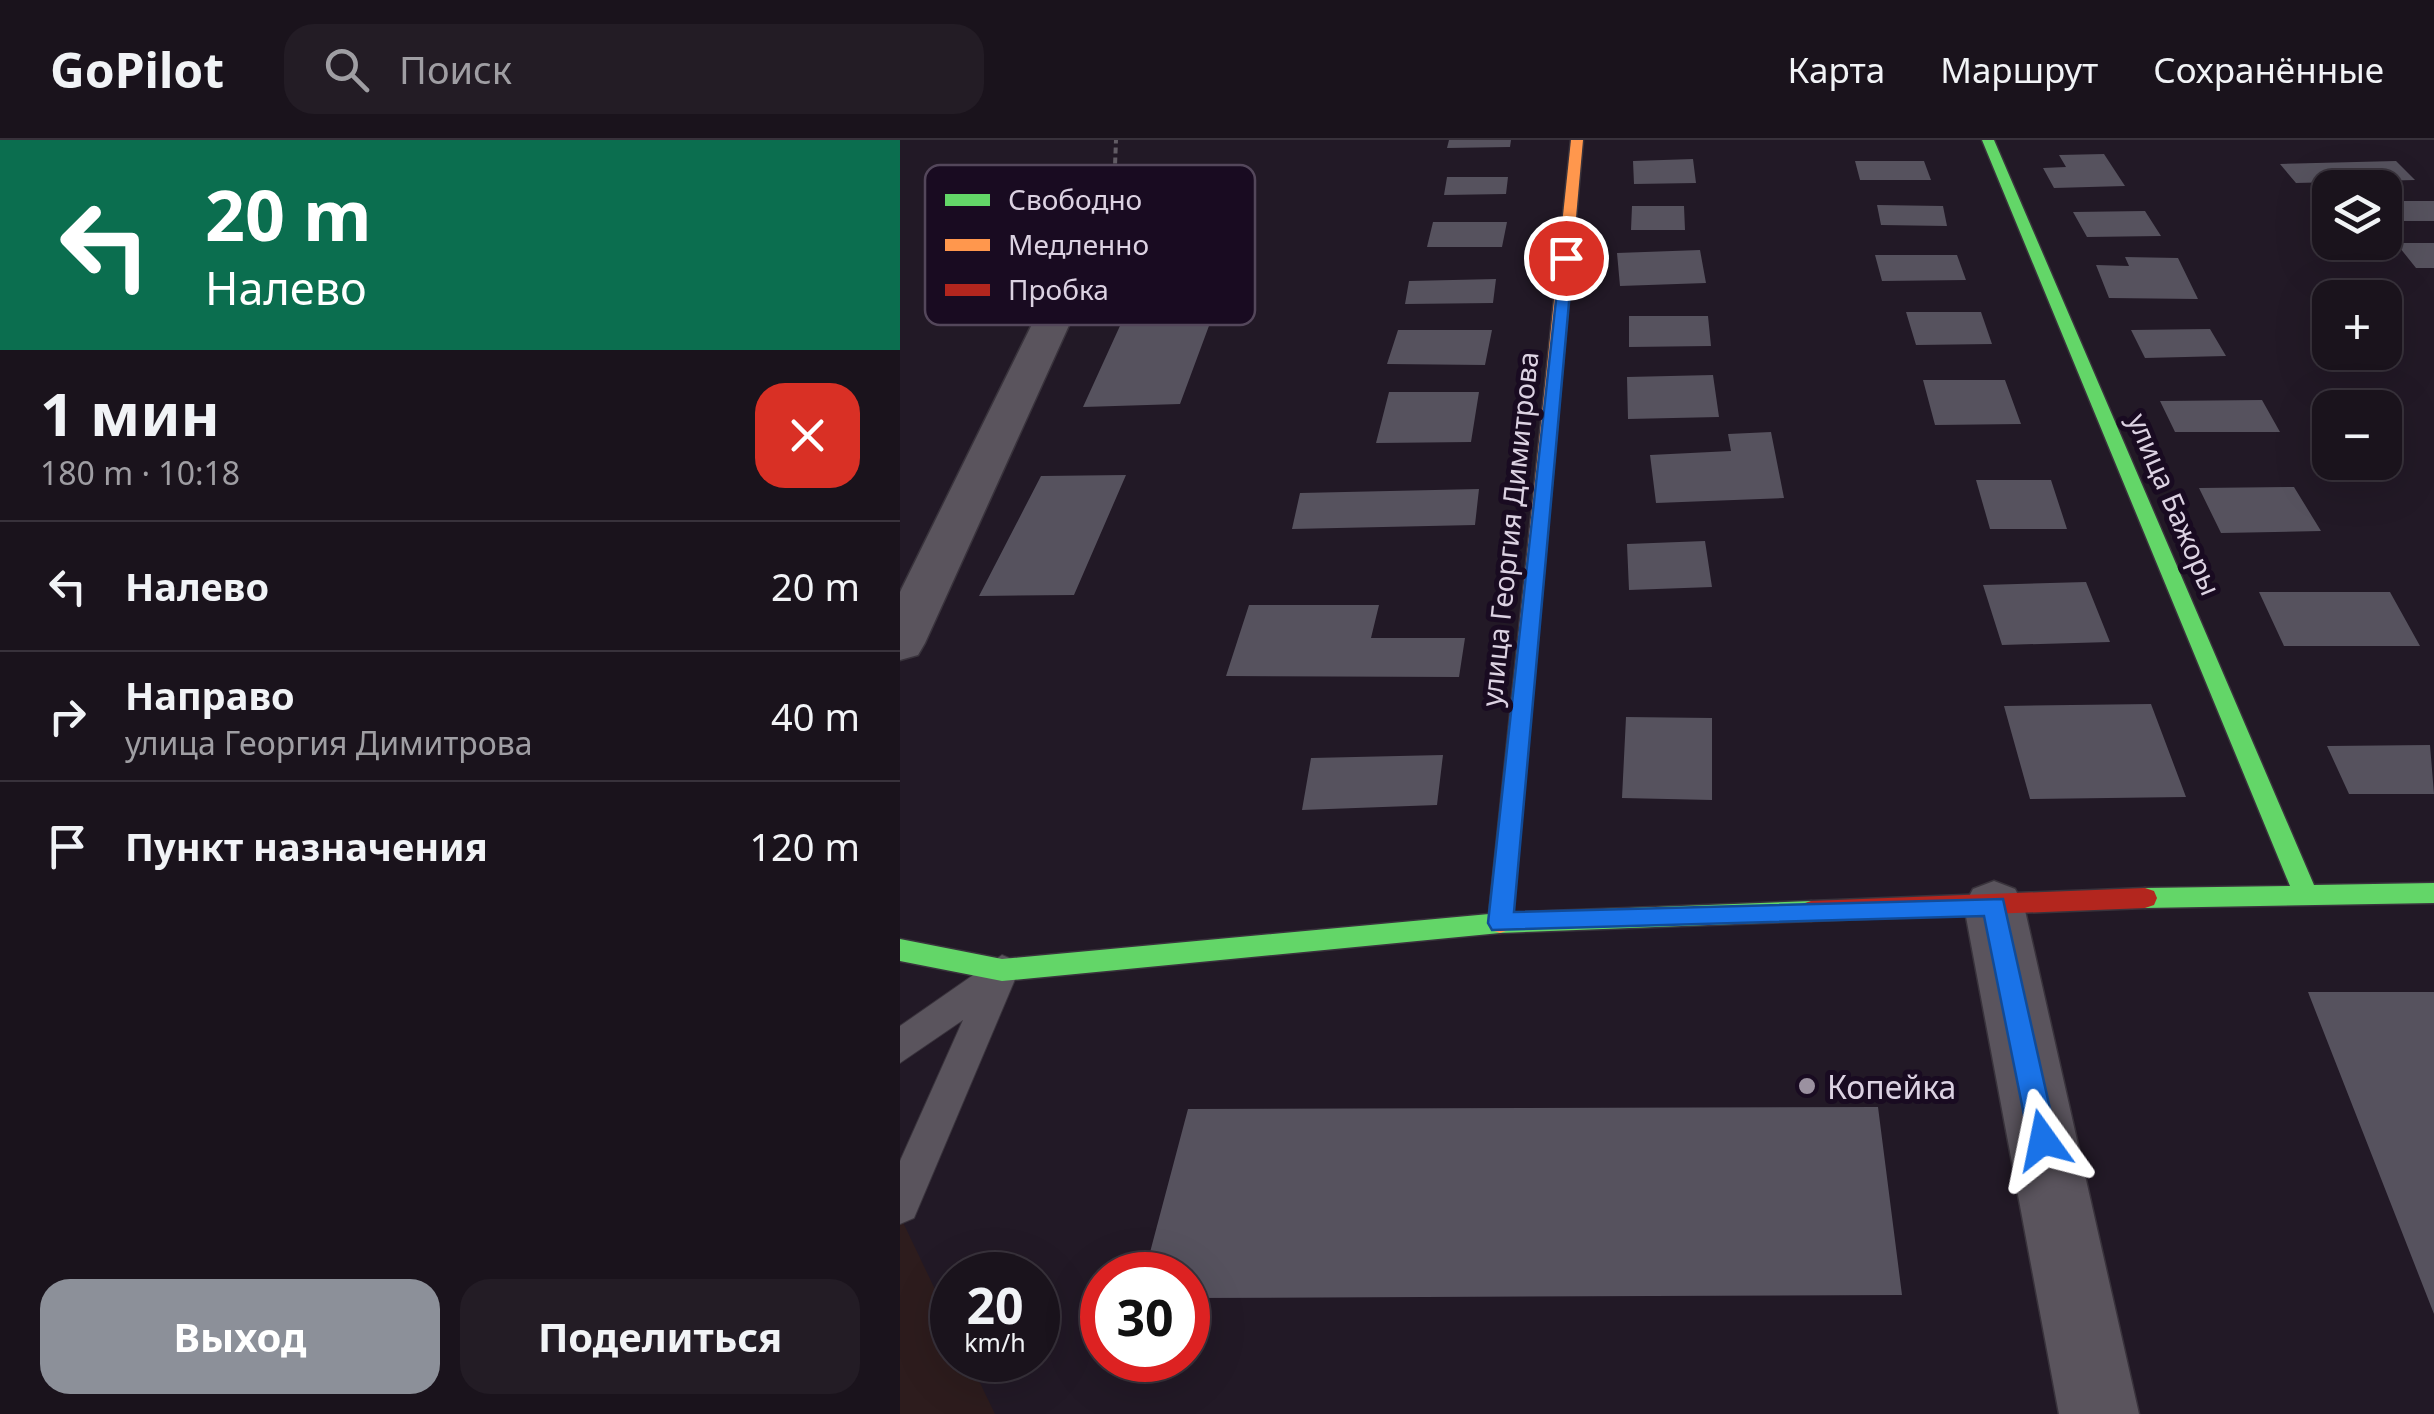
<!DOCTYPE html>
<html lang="ru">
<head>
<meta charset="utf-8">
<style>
  :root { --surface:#1a131c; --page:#231c25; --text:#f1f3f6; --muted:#9f9ea3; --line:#38323b; --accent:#8c9099 }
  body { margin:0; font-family:"Noto Sans",sans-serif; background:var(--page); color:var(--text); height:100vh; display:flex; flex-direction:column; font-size:38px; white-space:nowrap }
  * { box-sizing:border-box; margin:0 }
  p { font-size:32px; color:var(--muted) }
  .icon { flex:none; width:55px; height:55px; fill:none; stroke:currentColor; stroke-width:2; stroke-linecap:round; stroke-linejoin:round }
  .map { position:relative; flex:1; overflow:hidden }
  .side { display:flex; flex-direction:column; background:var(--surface); width:900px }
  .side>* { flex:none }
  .banner { background:#0b6e4f; color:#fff; overflow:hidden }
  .fabs { position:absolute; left:1412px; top:30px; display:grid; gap:20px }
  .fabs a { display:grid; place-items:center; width:90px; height:90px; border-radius:20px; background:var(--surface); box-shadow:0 10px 40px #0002,0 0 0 2px var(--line); font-size:50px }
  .speed { position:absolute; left:30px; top:1112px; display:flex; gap:20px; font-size:50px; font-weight:700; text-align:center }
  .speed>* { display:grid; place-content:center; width:130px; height:130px; border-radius:50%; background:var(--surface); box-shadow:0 10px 40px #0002,0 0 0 2px var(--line); line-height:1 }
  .speed small { font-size:25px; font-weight:400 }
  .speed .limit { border:15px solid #d22; background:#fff; color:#111 }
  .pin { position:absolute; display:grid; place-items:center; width:85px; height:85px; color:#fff; margin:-42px; border:5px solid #fff; border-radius:50%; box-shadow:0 2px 10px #0007 }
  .me { position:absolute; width:110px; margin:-55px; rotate:348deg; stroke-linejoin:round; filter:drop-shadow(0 0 8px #0008) }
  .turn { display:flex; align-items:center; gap:35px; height:210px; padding:0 40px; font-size:45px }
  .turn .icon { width:130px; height:130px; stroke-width:2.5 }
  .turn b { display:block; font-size:70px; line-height:85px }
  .round { display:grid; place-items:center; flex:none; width:105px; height:105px; border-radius:30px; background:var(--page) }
  .headline { display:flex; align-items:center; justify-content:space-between; height:170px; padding:0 40px }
  h1 { font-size:60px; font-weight:700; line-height:75px }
  .button { display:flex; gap:20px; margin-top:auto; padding:20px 40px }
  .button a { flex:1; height:115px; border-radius:30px; background:var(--accent); color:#fff; font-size:40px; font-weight:700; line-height:115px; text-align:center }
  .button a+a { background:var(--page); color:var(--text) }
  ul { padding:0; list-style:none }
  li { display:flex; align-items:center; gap:30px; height:130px; padding:0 40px; border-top:2px solid var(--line) }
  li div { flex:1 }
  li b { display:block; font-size:38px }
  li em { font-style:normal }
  header { display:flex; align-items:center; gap:60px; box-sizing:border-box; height:140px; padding:0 50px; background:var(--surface); border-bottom:2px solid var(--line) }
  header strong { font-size:48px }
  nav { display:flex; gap:55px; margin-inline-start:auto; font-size:35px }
  .search { width:700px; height:90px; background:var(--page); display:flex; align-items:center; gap:25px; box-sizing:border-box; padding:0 35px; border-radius:30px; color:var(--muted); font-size:38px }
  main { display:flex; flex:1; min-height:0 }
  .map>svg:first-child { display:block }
  .industrial { fill:#2d1c1d }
  .building { fill:#56525e }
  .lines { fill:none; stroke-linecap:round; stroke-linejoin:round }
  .lane-casing { stroke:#39333c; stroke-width:2 }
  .street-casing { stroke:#39333c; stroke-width:3 }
  .fast-casing { stroke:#39333c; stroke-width:3 }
  .slow-casing { stroke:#39333c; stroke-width:3 }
  .jam-casing { stroke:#39333c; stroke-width:3 }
  .path { stroke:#615b64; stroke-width:4; stroke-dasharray:6 4; stroke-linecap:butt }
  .lane { fill:#5a545d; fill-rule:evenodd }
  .street { fill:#5a545d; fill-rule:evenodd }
  .fast { fill:#63d668; fill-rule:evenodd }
  .slow { fill:#ff974d; fill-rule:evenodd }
  .jam { fill:#b3261e; fill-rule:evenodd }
  .route { fill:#1a73e8; stroke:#114b97; stroke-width:2.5 }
  .poi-dot { fill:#9b91a0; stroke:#190b21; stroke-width:4 }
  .labels { text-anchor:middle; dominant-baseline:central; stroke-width:10; stroke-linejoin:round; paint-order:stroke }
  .street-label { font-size:28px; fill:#dcd2e2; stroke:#190b21 }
  .near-poi-label { font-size:32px; fill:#dcd2e2; stroke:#190b21; text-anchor:start }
  .key { fill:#190b21; stroke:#54475b; stroke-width:2.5 }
  .key-label { font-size:28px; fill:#dcd2e2 }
</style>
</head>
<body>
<header>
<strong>GoPilot</strong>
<div class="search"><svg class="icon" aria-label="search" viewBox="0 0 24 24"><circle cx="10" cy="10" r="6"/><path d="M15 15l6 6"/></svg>Поиск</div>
<nav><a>Карта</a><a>Маршрут</a><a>Сохранённые</a></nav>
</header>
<main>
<section class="side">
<div class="banner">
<div class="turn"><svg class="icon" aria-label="left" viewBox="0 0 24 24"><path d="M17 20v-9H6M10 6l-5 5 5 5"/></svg><div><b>20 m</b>Налево</div></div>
</div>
<div class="headline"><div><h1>1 мин</h1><p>180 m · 10:18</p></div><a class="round" style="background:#d93025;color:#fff"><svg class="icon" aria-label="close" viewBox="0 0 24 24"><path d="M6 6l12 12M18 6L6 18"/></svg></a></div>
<ul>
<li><svg class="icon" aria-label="left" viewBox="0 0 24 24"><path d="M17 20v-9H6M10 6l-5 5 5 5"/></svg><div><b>Налево</b></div><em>20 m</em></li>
<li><svg class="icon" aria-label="right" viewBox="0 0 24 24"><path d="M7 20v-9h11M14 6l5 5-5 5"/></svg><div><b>Направо</b><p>улица Георгия Димитрова</p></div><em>40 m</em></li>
<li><svg class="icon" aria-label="arrive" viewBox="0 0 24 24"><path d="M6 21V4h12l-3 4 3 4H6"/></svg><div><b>Пункт назначения</b></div><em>120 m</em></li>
</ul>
<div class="button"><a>Выход</a><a>Поделиться</a></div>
</section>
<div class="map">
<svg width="1534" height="1274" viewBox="0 0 1534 1274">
  <rect width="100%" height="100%" fill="#221926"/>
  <!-- industrial -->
  <path class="industrial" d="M0,1076L52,1185V1220H69L95,1274H0Z"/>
  <!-- building -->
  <path class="building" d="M549,0H611L610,7L547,8Z
    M1204,14L1225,46L1154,48L1143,28L1166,27L1159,15Z
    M793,19L796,43L734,44L733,21Z
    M955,21H1024L1031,40H960Z
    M1496,21L1515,40L1396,43L1380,24Z
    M547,37H608L606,54L544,55Z
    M1485,61H1534V81H1497Z
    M977,65L1043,66L1047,86L981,85Z
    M732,66H784L785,90H731Z
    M1245,71L1261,96L1187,97L1173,72Z
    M533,82H607L602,107H527Z
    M1496,103H1534V128H1516Z
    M800,110L806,143L720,146L717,113Z
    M975,115H1057L1066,140L982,141Z
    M1225,117L1278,118L1298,159L1209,158L1196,125L1229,126Z
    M596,139L593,163L505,164L509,141Z
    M1006,172H1081L1092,204L1016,205Z
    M313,175L280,264L183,267L224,177Z
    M729,176H808L811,206L729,207Z
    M1310,189L1326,216L1245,218L1231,190Z
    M498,190H592L585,225L487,224Z
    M813,235L819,277L728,279L727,237Z
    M1023,240H1105L1121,284L1035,285Z
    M489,252H579L571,302L476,303Z
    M1362,260L1380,292H1275L1260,261Z
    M871,292L884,358L756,363L750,315L831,311L828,294Z
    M226,335L174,455L79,456L141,336Z
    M1076,340H1151L1167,389H1090Z
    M1394,347L1421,391L1321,393L1299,348Z
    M579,349L575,385L392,389L400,353Z
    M805,401L812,447L729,450L727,404Z
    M1186,442L1210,502L1102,505L1083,445Z
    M1359,452H1490L1520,506H1384Z
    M349,465H479L471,498H565L559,537L326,536Z
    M1251,564L1286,657L1130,659L1104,566Z
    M726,577L812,578V660L722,658Z
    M1530,605L1534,654H1449L1427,606Z
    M543,615L537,665L402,670L411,618Z
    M1408,852H1534V1174Z
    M978,967L1002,1155L288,1158V1135H244L288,969Z"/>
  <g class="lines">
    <defs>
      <path id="lane" d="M102,815L114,820L119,830L14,1078L0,1084V1021L63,880L0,923V886Z"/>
      <path id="street" d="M192,87L204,90L209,97L25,503L18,515L0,520V452L175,97L180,90Z
        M1094,741L1115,749L1124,766L1239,1274H1159L1064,766L1073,749Z"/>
      <path id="fast" d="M1082,0H1094L1414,745L1534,743V763L1245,768L1236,765L1233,758L1236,751L1245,748L1390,746Z
        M911,761L920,764L923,771L920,778L911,781L600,793L102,841L0,821V799L102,819L600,773Z"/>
      <path id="slow" d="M671,0H683L612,783L609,790L600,793L591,790L588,783Z"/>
      <path id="jam" d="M1245,748L1254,751L1257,758L1254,765L1245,768L911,781L902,778L899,771L902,764L911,761Z"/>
    </defs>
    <!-- lane casing -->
    <use href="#lane" class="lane-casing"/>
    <!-- street casing -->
    <use href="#street" class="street-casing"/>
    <!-- fast casing -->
    <use href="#fast" class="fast-casing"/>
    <!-- slow casing -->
    <use href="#slow" class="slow-casing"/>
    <!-- jam casing -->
    <use href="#jam" class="jam-casing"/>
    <!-- path -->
    <path class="path" d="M206,52L215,26L216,0"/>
    <!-- lane -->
    <use href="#lane" class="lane"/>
    <!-- street -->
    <use href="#street" class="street"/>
    <!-- fast -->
    <use href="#fast" class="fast"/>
    <!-- slow -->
    <use href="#slow" class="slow"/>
    <!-- jam -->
    <use href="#jam" class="jam"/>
  </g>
  <!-- route -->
  <path class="route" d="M661,114L673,118L614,772L1103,759L1157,1000L1153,1010L1143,1014L1133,1010L1129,1000L1084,776L592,790L588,783Z"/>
  <!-- markers -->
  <circle class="poi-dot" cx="907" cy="946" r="10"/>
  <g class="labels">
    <!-- street labels -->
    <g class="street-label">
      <text transform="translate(1275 364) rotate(67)">улица Бажоры</text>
      <text transform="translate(609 389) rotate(-84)">улица Георгия Димитрова</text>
    </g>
    <!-- near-poi labels -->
    <g class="near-poi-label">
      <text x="927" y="946">Копейка</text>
    </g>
  </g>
  <!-- legend -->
  <rect x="25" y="25" width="330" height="160" rx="15" class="key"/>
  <rect x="45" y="54" width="45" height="12" fill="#63d668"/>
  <rect x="45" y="99" width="45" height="12" fill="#ff974d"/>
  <rect x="45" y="144" width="45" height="12" fill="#b3261e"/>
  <g class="key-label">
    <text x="108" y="70">Свободно</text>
    <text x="108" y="115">Медленно</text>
    <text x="108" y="160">Пробка</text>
  </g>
</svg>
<div class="fabs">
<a><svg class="icon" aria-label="layers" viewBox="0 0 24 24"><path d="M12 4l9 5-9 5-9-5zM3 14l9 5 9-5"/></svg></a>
<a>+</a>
<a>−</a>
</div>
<div class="speed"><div>20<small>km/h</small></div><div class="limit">30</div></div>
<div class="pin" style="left:666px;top:118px;background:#d93025"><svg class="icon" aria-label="arrive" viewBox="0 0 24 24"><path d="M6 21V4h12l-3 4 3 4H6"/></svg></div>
<svg class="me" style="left:1143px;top:1000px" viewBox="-20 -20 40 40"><path d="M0-17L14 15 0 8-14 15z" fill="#1a73e8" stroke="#fff" stroke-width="4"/></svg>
</div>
</main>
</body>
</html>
